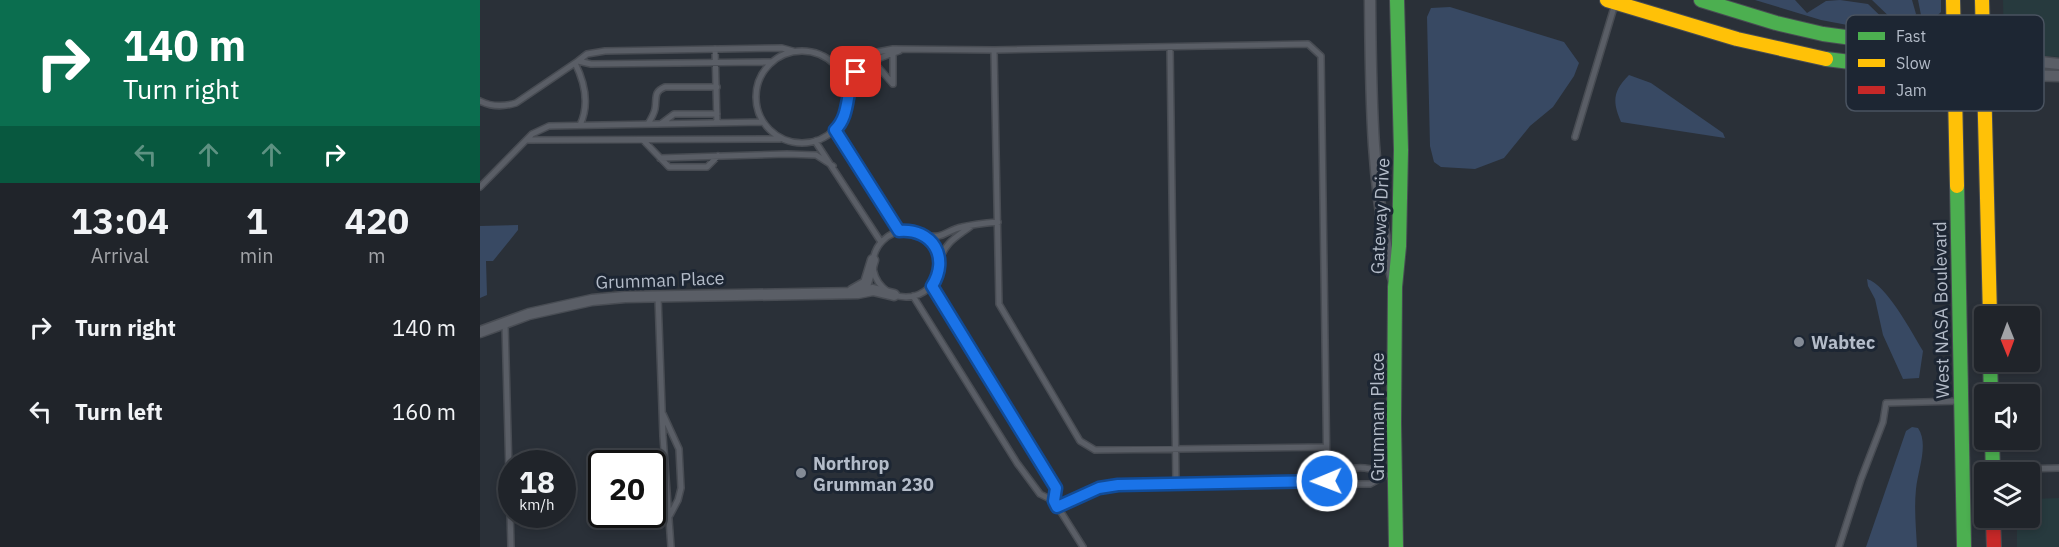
<!DOCTYPE html>
<html lang="en">
<head>
<meta charset="utf-8">
<style>
  :root { --surface:#20242a; --page:#2d3036; --text:#f1f3f6; --muted:#a2a4a8; --line:#3d4147 }
  body { margin:0; font-family:"IBM Plex Sans",sans-serif; background:var(--page); color:var(--text); height:100vh; display:flex; flex-direction:column; font-size:22px; white-space:nowrap }
  * { box-sizing:border-box; margin:0 }
  p { font-size:20px; color:var(--muted) }
  .icon { flex:none; width:33px; height:33px; fill:none; stroke:currentColor; stroke-width:2; stroke-linecap:round; stroke-linejoin:round }
  .map { position:relative; flex:1; overflow:hidden }
  .drawer { display:flex; flex-direction:column; background:var(--surface); width:480px }
  .drawer>* { flex:none }
  .hud { background:#0b6e4f; color:#fff; overflow:hidden }
  .needle { width:39px; rotate:179deg }
  .controls { position:absolute; left:1494px; top:306px; display:grid; gap:12px }
  .controls a { display:grid; place-items:center; width:66px; height:66px; border-radius:6px; background:var(--surface); box-shadow:0 3px 9px #0003,0 0 0 2px var(--line); font-size:30px }
  .speed { position:absolute; left:18px; top:450px; display:flex; gap:12px; font-size:30px; font-weight:700; text-align:center }
  .speed>* { display:grid; place-content:center; width:78px; height:78px; border-radius:50%; background:var(--surface); box-shadow:0 3px 9px #0003,0 0 0 2px var(--line); line-height:1 }
  .speed small { font-size:15px; font-weight:400 }
  .speed .limit { border:3px solid #111; border-radius:9px; background:#fff; color:#111 }
  .pin { position:absolute; display:grid; place-items:center; width:51px; height:51px; color:#fff; margin:-26px; border-radius:12px; box-shadow:0 3px 9px #0006 }
  .me { position:absolute; width:66px; margin:-33px; rotate:269deg; stroke-linejoin:round; filter:drop-shadow(0 0 4px #0008) }
  .turn { display:flex; align-items:center; gap:21px; height:126px; padding:0 24px; font-size:27px }
  .turn .icon { width:78px; height:78px; stroke-width:2.5 }
  .turn b { display:block; font-size:42px; line-height:51px }
  .lanes { display:flex; align-items:center; height:57px; padding:0 24px; background:#0003; justify-content:center; gap:30px; direction:ltr }
  .lanes .off { opacity:.35 }
  .eta { display:flex; justify-content:space-evenly; align-items:center; height:102px; text-align:center }
  .eta b { font-size:36px; font-weight:700; line-height:42px }
  ul { padding:0; list-style:none }
  li { display:flex; align-items:center; gap:18px; height:84px; padding:0 24px }
  li div { flex:1 }
  li b { display:block; font-size:22px }
  li em { font-style:normal }
  main { display:flex; flex:1; min-height:0 }
  .map>svg:first-child { display:block }
  .green { fill:#273a3e }
  .water { fill:#384963 }
  .lines { fill:none; stroke-linecap:round; stroke-linejoin:round }
  .lane-casing { stroke:#484c53; stroke-width:8 }
  .street-casing { stroke:#484c53; stroke-width:13 }
  .fast-casing { stroke:#484c53; stroke-width:16 }
  .slow-casing { stroke:#484c53; stroke-width:16 }
  .jam-casing { stroke:#484c53; stroke-width:16 }
  .lane { stroke:#5a5e66; stroke-width:5 }
  .street { stroke:#5a5e66; stroke-width:10 }
  .fast { stroke:#4caf50; stroke-width:14 }
  .slow { stroke:#ffc107; stroke-width:14 }
  .jam { stroke:#c62828; stroke-width:14 }
  .route-casing { stroke:#114b97; stroke-width:15 }
  .route { stroke:#1a73e8; stroke-width:10 }
  .poi-dot { fill:#848b96; stroke:#1d2633; stroke-width:2 }
  .labels { text-anchor:middle; dominant-baseline:central; stroke-width:6; stroke-linejoin:round; paint-order:stroke }
  .street-label { font-size:18px; fill:#b4bcc9; stroke:#1d2633 }
  .poi-label { font-size:18px; font-weight:bold; fill:#b4bcc9; stroke:#1d2633; text-anchor:start }
  .key { fill:#1d2633; stroke:#4a5360; stroke-width:1.5 }
  .key-label { font-size:16px; fill:#b4bcc9 }
</style>
</head>
<body>
<main>
<section class="drawer">
<div class="hud">
<div class="turn"><svg class="icon" aria-label="right" viewBox="0 0 24 24"><path d="M7 20v-9h11M14 6l5 5-5 5"/></svg><div><b>140 m</b>Turn right</div></div>
<div class="lanes"><svg class="icon off" aria-label="left" viewBox="0 0 24 24"><path d="M17 20v-9H6M10 6l-5 5 5 5"/></svg><svg class="icon off" aria-label="ahead" viewBox="0 0 24 24"><path d="M12 20V5M6 11l6-6 6 6"/></svg><svg class="icon off" aria-label="ahead" viewBox="0 0 24 24"><path d="M12 20V5M6 11l6-6 6 6"/></svg><svg class="icon" aria-label="right" viewBox="0 0 24 24"><path d="M7 20v-9h11M14 6l5 5-5 5"/></svg></div>
</div>
<div class="eta">
<div><b>13:04</b><p>Arrival</p></div>
<div><b>1</b><p>min</p></div>
<div><b>420</b><p>m</p></div>
</div>
<ul>
<li><svg class="icon" aria-label="right" viewBox="0 0 24 24"><path d="M7 20v-9h11M14 6l5 5-5 5"/></svg><div><b>Turn right</b></div><em>140 m</em></li>
<li><svg class="icon" aria-label="left" viewBox="0 0 24 24"><path d="M17 20v-9H6M10 6l-5 5 5 5"/></svg><div><b>Turn left</b></div><em>160 m</em></li>
</ul>
</section>
<div class="map">
<svg width="1579" height="547" viewBox="0 0 1579 547">
  <rect width="100%" height="100%" fill="#2a3038"/>
  <!-- green -->
  <path class="green" d="M1523,0H1579V57L1524,53Z
    M1579,498V547H1537V518H1550V499Z"/>
  <!-- water -->
  <path class="water" d="M1275,0H1315L1327,13L1346,1L1360,0L1388,4L1415,30C1427,31 1435,26 1441,15L1438,0H1461V12L1440,32L1399,31L1341,20Z
    M1392,0H1432L1436,14L1427,23L1417,24Z
    M970,7L1084,42L1099,63L1094,76L1073,107L1050,126L1024,158L995,169L961,167L954,162L950,146L947,17L951,8Z
    M1149,75L1171,83L1243,133L1245,138L1141,122C1132,101 1133,91 1149,75Z
    M38,225V230L13,261H6L7,295L0,298V226Z
    M1387,279C1407,285 1432,333 1443,351L1439,378L1423,379L1403,335L1395,299L1388,286Z
    M1432,427L1438,428C1449,444 1438,470 1436,489C1434,508 1436,528 1437,547H1386L1426,431Z"/>
  <g class="lines">
    <defs>
      <path id="lane" d="M690,47L696,484L847,481L874,484H890L906,475H912
        M235,49L237,123
        M276 97a46 46 0 1 1 92 0a46 46 0 1 1-92 0Z
        M413,51V84
        M98,61L107,54L125,51L302,48L313,51
        M352,62L364,66L376,64L392,53L413,49L514,50
        M95,63C105,83 110,104 100,125
        M389,64L399,68L412,83
        M369,91C373,66 398,58 419,51
        M0,101C12,107 23,107 36,103L98,61L111,64L291,62
        M182,123L194,114H237
        M168,124C171,119 174,114 175,109C177,98 173,92 185,87H237
        M355,130L419,231
        M1095,137L1135,4
        M47,140L300,139
        M163,140L189,167H227L238,156
        M335,141L401,242
        M180,158L307,154L336,155L353,166
        M0,187L52,134L69,126L283,122
        M393 264a33 33 0 1 1 66 0a33 33 0 1 1-66 0Z
        M444,235C464,240 466,230 482,227C494,224 506,223 518,222
        M460,260C465,242 477,237 491,226
        M452,286L576,488L574,501
        M433,296L537,463L560,494L574,501L603,547
        M178,297L183,436L191,547
        M25,324L31,547
        M183,414L199,449L201,488L198,500L190,515
        M846,447L615,450L600,441L519,304L514,50L828,44L841,56L847,481
        M1515,470L1579,468
        M854,482L862,470C881,466 889,467 906,475
        M577,507L619,487L638,485L696,484
        M1359,547L1381,479L1403,422L1406,403L1480,401"/>
      <path id="street" d="M890,0C891,95 891,185 913,278
        M1504,56L1579,64
        M1504,74L1579,76
        M372,291L386,283L393,260
        M0,332L49,314L112,300L145,297L378,293L393,290L414,295"/>
      <path id="fast" d="M1221,0L1296,23L1343,34L1504,56
        M1346,59L1419,68L1504,74
        M1477,186L1484,547
        M1510,362L1511,394
        M1512,440L1513,472
        M916,547L914,423L915,287L919,246L921,150L917,0"/>
      <path id="slow" d="M1127,0L1257,39L1346,59
        M1473,0L1477,186
        M1502,0L1510,316"/>
      <path id="jam" d="M1513,518L1514,547"/>
    </defs>
    <!-- lane casing -->
    <use href="#lane" class="lane-casing"/>
    <!-- street casing -->
    <use href="#street" class="street-casing"/>
    <!-- fast casing -->
    <use href="#fast" class="fast-casing"/>
    <!-- slow casing -->
    <use href="#slow" class="slow-casing"/>
    <!-- jam casing -->
    <use href="#jam" class="jam-casing"/>
    <!-- lane -->
    <use href="#lane" class="lane"/>
    <!-- street -->
    <use href="#street" class="street"/>
    <!-- fast -->
    <use href="#fast" class="fast"/>
    <!-- slow -->
    <use href="#slow" class="slow"/>
    <!-- jam -->
    <use href="#jam" class="jam"/>
  </g>
  <g class="lines">
    <defs>
      <path id="route" d="M376,72C365,90 371,115 355,130L419,231C453,228 470,258 452,286L576,488L574,501L577,507L619,488L638,485L847,481"/>
    </defs>
    <!-- route casing -->
    <use href="#route" class="route-casing"/>
    <!-- route -->
    <use href="#route" class="route"/>
  </g>
  <!-- markers -->
  <g class="poi-dot">
    <circle cx="1319" cy="342" r="6"/>
    <circle cx="321" cy="473" r="6"/>
  </g>
  <g class="labels">
    <!-- street labels -->
    <g class="street-label">
      <text transform="translate(900 216) rotate(-87)">Gateway Drive</text>
      <text transform="translate(180 280) rotate(-2)">Grumman Place</text>
      <text transform="translate(1461 310) rotate(-91)">West NASA Boulevard</text>
      <text transform="translate(897 417) rotate(-90)">Grumman Place</text>
    </g>
    <!-- poi labels -->
    <g class="poi-label">
      <text x="1331" y="342">Wabtec</text>
      <text x="333" y="463">Northrop<tspan x="333" dy="21">Grumman 230</tspan></text>
    </g>
  </g>
  <!-- legend -->
  <rect x="1366" y="15" width="198" height="96" rx="9" class="key"/>
  <rect x="1378" y="32" width="27" height="8" fill="#4caf50"/>
  <rect x="1378" y="59" width="27" height="8" fill="#ffc107"/>
  <rect x="1378" y="86" width="27" height="8" fill="#c62828"/>
  <g class="key-label">
    <text x="1416" y="42">Fast</text>
    <text x="1416" y="69">Slow</text>
    <text x="1416" y="96">Jam</text>
  </g>
</svg>
<div class="controls">
<a><svg class="needle" viewBox="-14 -14 28 28"><path d="M0-13l5 13h-10z" fill="#e53935"/><path d="M0 13l5-13h-10z" fill="#a2a4a8"/></svg></a>
<a><svg class="icon" aria-label="sound" viewBox="0 0 24 24"><path d="M4 9h4l5-4v14l-5-4H4zM17 9q2 3 0 6"/></svg></a>
<a><svg class="icon" aria-label="layers" viewBox="0 0 24 24"><path d="M12 4l9 5-9 5-9-5zM3 14l9 5 9-5"/></svg></a>
</div>
<div class="speed"><div>18<small>km/h</small></div><div class="limit">20</div></div>
<div class="pin" style="left:376px;top:72px;background:#d93025"><svg class="icon" aria-label="arrive" viewBox="0 0 24 24"><path d="M6 21V4h12l-3 4 3 4H6"/></svg></div>
<svg class="me" style="left:847px;top:481px" viewBox="-20 -20 40 40"><circle r="17" fill="#1a73e8" stroke="#fff" stroke-width="3"/><path d="M0-11L8 9 0 5-8 9z" fill="#fff"/></svg>
</div>
</main>
</body>
</html>
